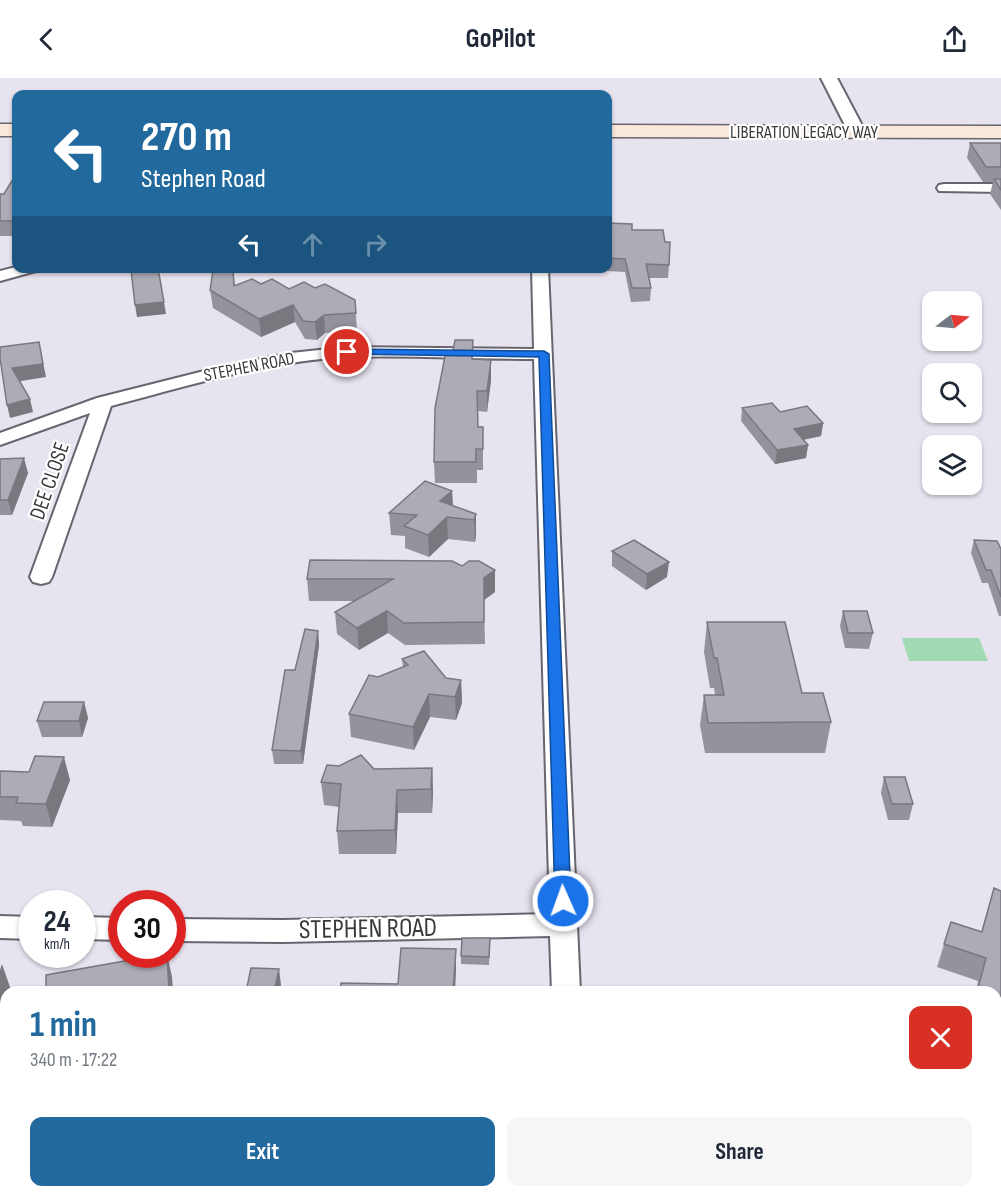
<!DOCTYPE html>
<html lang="en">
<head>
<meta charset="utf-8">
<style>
  :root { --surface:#fff; --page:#f6f6f7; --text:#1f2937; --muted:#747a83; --accent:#226a9e }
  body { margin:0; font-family:"Sofia Sans Condensed",sans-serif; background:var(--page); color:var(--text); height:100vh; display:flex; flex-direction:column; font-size:22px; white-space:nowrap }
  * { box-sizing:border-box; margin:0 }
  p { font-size:20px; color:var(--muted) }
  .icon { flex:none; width:33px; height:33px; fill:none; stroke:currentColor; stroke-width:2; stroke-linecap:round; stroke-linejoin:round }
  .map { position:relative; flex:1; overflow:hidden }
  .details { position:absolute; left:0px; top:908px; width:1002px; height:212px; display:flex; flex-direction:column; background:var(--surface); border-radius:18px 18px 0 0; box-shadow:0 2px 4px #0004 }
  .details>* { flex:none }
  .hud { position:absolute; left:12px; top:12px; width:600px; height:183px; border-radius:12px; box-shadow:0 2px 4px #0004; background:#226a9e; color:#fff; overflow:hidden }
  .needle { width:39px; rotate:74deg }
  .fabs { position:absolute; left:922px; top:213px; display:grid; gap:12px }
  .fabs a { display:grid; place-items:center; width:60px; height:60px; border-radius:12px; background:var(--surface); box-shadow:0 2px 4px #0004; font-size:30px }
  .speed { position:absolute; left:18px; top:812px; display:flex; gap:12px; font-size:30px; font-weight:700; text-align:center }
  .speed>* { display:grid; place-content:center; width:78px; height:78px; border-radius:50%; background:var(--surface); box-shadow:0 2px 4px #0004; line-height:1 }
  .speed small { font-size:15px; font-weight:400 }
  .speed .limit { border:9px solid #d22; background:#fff; color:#111 }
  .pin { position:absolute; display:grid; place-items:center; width:51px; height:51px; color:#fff; margin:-26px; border:3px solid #fff; border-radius:50%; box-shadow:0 2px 6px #0007 }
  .me { position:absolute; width:66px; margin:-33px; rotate:358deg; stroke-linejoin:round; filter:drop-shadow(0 0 4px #0008) }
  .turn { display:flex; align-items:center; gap:21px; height:126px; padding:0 30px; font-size:27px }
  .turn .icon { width:78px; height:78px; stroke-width:2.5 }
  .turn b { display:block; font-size:42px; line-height:51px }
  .lanes { display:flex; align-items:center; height:57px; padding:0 30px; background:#0003; justify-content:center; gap:30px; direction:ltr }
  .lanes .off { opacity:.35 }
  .round { display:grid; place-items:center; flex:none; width:63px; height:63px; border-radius:12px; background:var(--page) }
  .headline { display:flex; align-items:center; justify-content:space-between; height:102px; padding:0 30px }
  h1 { font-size:36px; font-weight:700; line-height:45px; color:var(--accent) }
  .cta { display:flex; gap:12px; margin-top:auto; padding:12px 30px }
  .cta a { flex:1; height:69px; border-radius:12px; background:var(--accent); color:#fff; font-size:24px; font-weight:700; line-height:69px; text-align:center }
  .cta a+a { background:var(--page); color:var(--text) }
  header { display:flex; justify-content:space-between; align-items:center; height:78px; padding:0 30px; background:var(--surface); font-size:27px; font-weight:700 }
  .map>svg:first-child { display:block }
  .green { fill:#a2dbb3 }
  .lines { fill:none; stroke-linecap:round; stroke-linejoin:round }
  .minor-casing { stroke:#69656f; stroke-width:4 }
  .tertiary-casing { stroke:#69656f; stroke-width:4 }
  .secondary-casing { stroke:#69656f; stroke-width:3 }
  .minor { fill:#fff; fill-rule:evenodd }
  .tertiary { fill:#fff; fill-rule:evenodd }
  .secondary { fill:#fae8db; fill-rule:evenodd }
  .wall { fill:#94939d }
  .shaded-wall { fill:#78787f }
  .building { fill:#acabb6; stroke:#78787f; stroke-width:1.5 }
  .route { fill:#1a73e8; stroke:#114b97; stroke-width:1.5 }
  .labels { text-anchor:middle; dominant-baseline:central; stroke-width:4.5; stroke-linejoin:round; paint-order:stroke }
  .far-street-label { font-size:18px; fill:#3b393e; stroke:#fff }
  .street-label { font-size:22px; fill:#3b393e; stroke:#fff }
  .near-street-label { font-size:27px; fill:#3b393e; stroke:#fff }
</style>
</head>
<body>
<header><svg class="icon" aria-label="back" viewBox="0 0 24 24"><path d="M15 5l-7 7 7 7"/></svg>GoPilot<svg class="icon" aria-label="share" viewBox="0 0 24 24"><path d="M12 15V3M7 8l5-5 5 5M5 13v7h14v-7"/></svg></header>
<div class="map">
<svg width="1001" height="1118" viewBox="0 0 1001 1118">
  <rect width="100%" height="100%" fill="#e7e3ef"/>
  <!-- green -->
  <path class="green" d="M902,560H979L988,583H909Z"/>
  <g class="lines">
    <defs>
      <path id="minor" d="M944,106H1001V114L939,113L937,110L939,107Z
        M16,189V190H38L36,193L0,203V193Z
        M532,190H548L580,914H552L550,858L283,864L172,863V841L283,842L550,836L534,281C472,281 409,277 347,279C267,283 188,308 111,328L52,499L49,504L41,506L33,504L30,499L90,335L0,367V355L97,320L216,290L291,275L347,269L534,271Z
        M0,838L32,839V861L0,860Z
        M82,839L122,840V862L82,861Z
        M557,1113H589V1118H557Z"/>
      <path id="tertiary" d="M821,0H837L866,55L863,59H851Z"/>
      <path id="secondary" d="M0,46H16V58H0Z
        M608,47L1001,48V60L608,59Z"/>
    </defs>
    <!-- minor casing -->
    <use href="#minor" class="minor-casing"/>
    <!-- tertiary casing -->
    <use href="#tertiary" class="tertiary-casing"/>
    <!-- secondary casing -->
    <use href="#secondary" class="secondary-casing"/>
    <!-- minor -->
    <use href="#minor" class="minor"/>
    <!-- tertiary -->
    <use href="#tertiary" class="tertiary"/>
    <!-- secondary -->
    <use href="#secondary" class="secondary"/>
  </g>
  <!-- wall -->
  <path class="wall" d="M970,65H1001V132L990,116L993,104H983L967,80Z
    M16,96V158H0V116H4Z
    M608,145L632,152L669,187L668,200H649L651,210L650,223L631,224L625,194L606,193V190H608Z
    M233,192L235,207L261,206L289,211L315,210L355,222L357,253L325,255L317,262L305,261L295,244L261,259L213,230L210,212Z
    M474,281L491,302L487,334L478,333V349H483V392H477V405H435L434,384Z
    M742,330L780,334L823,345L821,358L803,362L808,367L806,380L775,386L741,343Z
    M0,381L28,395L12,437H0Z
    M452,413L453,428L476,436V458L475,464L448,461L429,479L405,470V458L391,457L389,435Z
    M974,462L1001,471V538H999L988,505H982L971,475Z
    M612,473L667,499L646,512L612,488Z
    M462,488L495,492V514L484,522L485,566L405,567L388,555L359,572L337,556L335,534L355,523H309L307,501Z
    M843,533L873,555L869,571L845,570L840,548Z
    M707,544L802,615L831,644L825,675H705L700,647L704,617H715L714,610H710L704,574Z
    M318,553L319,567L303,686H274L272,672L295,592Z
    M402,581L446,600L461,602L462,625L456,642L430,639L414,672L351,659L349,636L378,599L403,589Z
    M84,624L88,640L82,659H42L37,643Z
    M432,690L433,714L432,735H398L396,776H339L337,753L339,729L324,727L321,704L374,691Z
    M0,693L70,702L52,749L23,748L21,743L0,742Z
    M884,699L913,726L909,742H888L881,715Z
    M994,810L1001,813V965L996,963V914H976L978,903L937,889L951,844L981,854Z
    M490,868L489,887L461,886V878Z
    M298,1113H405L404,1118H299Z"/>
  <!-- shaded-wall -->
  <path class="shaded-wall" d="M164,224L166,236L137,239L135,227Z
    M293,227L295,244L261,259L259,241Z
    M324,237L325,255L317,262L315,244Z
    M39,264L46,299L15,304L12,290Z
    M491,282V302L487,334V313Z
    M30,321L33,334L10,340L7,327Z
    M823,345L821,358L792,364L794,351Z
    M808,367L806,380L775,386L777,372Z
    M24,380L28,395L12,437L8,422Z
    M452,413L453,435L447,440L448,461L429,479L428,457L440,423Z
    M476,436V458L475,464L474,442Z
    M669,484L667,499L646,512L647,496Z
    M495,492V514L484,522V500Z
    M387,533L388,555L359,572L357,550Z
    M318,553L319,567L303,686L301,673Z
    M461,602L462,625L456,642L455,619Z
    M429,616L430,639L414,672L413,649Z
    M84,624L88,640L82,659L79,643Z
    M64,679L70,702L52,749L46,726Z
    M432,690L433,714L432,735L431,711Z
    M397,712L398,735L396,776L395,752Z
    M456,871V894L455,914H453Z
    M167,876L172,899L173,914H169Z
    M2,886L10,909L9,914H6V921L0,938V892Z
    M279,891L281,907L280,914H274Z
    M402,1113H405L404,1118H402Z"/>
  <!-- building -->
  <path class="building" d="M970,65H1001V89H986Z
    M16,96V143H0V116H4Z
    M994,101H1001V112Z
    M608,145L632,146V152H663L665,164H670L669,187L646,186L651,210H632L625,181L608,180Z
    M143,190H158L164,224L135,227L131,192Z
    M233,192L234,208L252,201L261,206L272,201L289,211L304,204L315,210L325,206L355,222L356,235L324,237L315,244L303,243L293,227L259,241L210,212L213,193Z
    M455,262H473L472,281L491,282L487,313H477L478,349H483V371H476V384H434L435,330L446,273H453Z
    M39,264L43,286L12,290L30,321L7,327L0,280V269Z
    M772,325L780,334L807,328L823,345L794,351L808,367L777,372L742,330Z
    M24,380L8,422H0V381Z
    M425,403L452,413L440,423L476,436L474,442L447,439L428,457L404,448L417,437L389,435Z
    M634,462L669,484L647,496L612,473Z
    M974,462L997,463L1001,471V519L991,492H986Z
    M310,482L452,483L462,488L469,483H479L495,492L484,500V544L404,545L387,533L357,550L335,534L393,501H307Z
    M843,533H867L873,555H848Z
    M707,544H785L802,615H823L831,644L708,645L704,617H724L717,580H714Z
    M305,551L318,553L301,673L272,672L285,592H295Z
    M424,573L446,600L461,602L455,619L429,616L413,649L349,636L369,597L378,599L408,587L402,581Z
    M44,624H84L79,643H37Z
    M361,677L374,691L432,690L431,711L397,712L395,752L337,753L341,706L321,704L327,687L339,688Z
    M35,678L64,679L46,726L16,725L18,719H0V693L29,694Z
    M884,699H905L913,726H892Z
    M994,810L1001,813V938L996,937V914H977L986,880L944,866L951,844L982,854Z
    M462,860H490L489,879L461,878Z
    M401,870L456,871L453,914H340L341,905L398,906Z
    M164,876H167L169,914H46V897Z
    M251,890L279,891L274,914H246Z
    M323,1113H402V1118H323Z"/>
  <!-- route -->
  <path class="route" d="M347,271L544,273L549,276L571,823L569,828L563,829L557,828L555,823L539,279L344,276V272Z"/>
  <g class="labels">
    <!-- far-street labels -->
    <g class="far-street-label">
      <text x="804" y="54">LIBERATION LEGACY WAY</text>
      <text transform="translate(249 289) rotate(-11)">STEPHEN ROAD</text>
    </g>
    <!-- street labels -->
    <g class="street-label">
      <text transform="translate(50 403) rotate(-71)">DEE CLOSE</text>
    </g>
    <!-- near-street labels -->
    <g class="near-street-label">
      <text transform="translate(368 851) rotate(-1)">STEPHEN ROAD</text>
    </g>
  </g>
</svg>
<div class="fabs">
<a><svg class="needle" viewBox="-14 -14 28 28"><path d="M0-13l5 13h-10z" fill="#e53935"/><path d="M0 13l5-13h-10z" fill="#747a83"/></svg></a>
<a><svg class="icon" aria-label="search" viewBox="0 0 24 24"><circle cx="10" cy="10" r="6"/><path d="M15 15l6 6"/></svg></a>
<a><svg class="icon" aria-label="layers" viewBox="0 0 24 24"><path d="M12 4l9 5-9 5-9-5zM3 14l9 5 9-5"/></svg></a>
</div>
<div class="speed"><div>24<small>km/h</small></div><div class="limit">30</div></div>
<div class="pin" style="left:347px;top:274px;background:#d93025"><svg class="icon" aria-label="arrive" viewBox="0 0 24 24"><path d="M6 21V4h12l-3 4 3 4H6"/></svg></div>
<svg class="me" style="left:563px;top:823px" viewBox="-20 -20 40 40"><circle r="17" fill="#1a73e8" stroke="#fff" stroke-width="3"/><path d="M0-11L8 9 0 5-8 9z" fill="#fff"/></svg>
<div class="hud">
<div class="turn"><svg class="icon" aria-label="left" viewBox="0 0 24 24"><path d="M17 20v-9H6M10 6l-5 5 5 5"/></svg><div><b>270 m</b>Stephen Road</div></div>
<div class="lanes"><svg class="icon" aria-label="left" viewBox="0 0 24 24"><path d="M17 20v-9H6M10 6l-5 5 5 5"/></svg><svg class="icon off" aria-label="ahead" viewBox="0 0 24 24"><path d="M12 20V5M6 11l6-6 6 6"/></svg><svg class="icon off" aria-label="right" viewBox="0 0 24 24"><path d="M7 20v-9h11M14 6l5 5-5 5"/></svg></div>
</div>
<section class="details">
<div class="headline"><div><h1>1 min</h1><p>340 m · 17:22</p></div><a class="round" style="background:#d93025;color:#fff"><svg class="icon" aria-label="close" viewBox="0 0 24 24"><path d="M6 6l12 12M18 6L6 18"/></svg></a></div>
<div class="cta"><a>Exit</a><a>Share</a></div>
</section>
</div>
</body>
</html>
